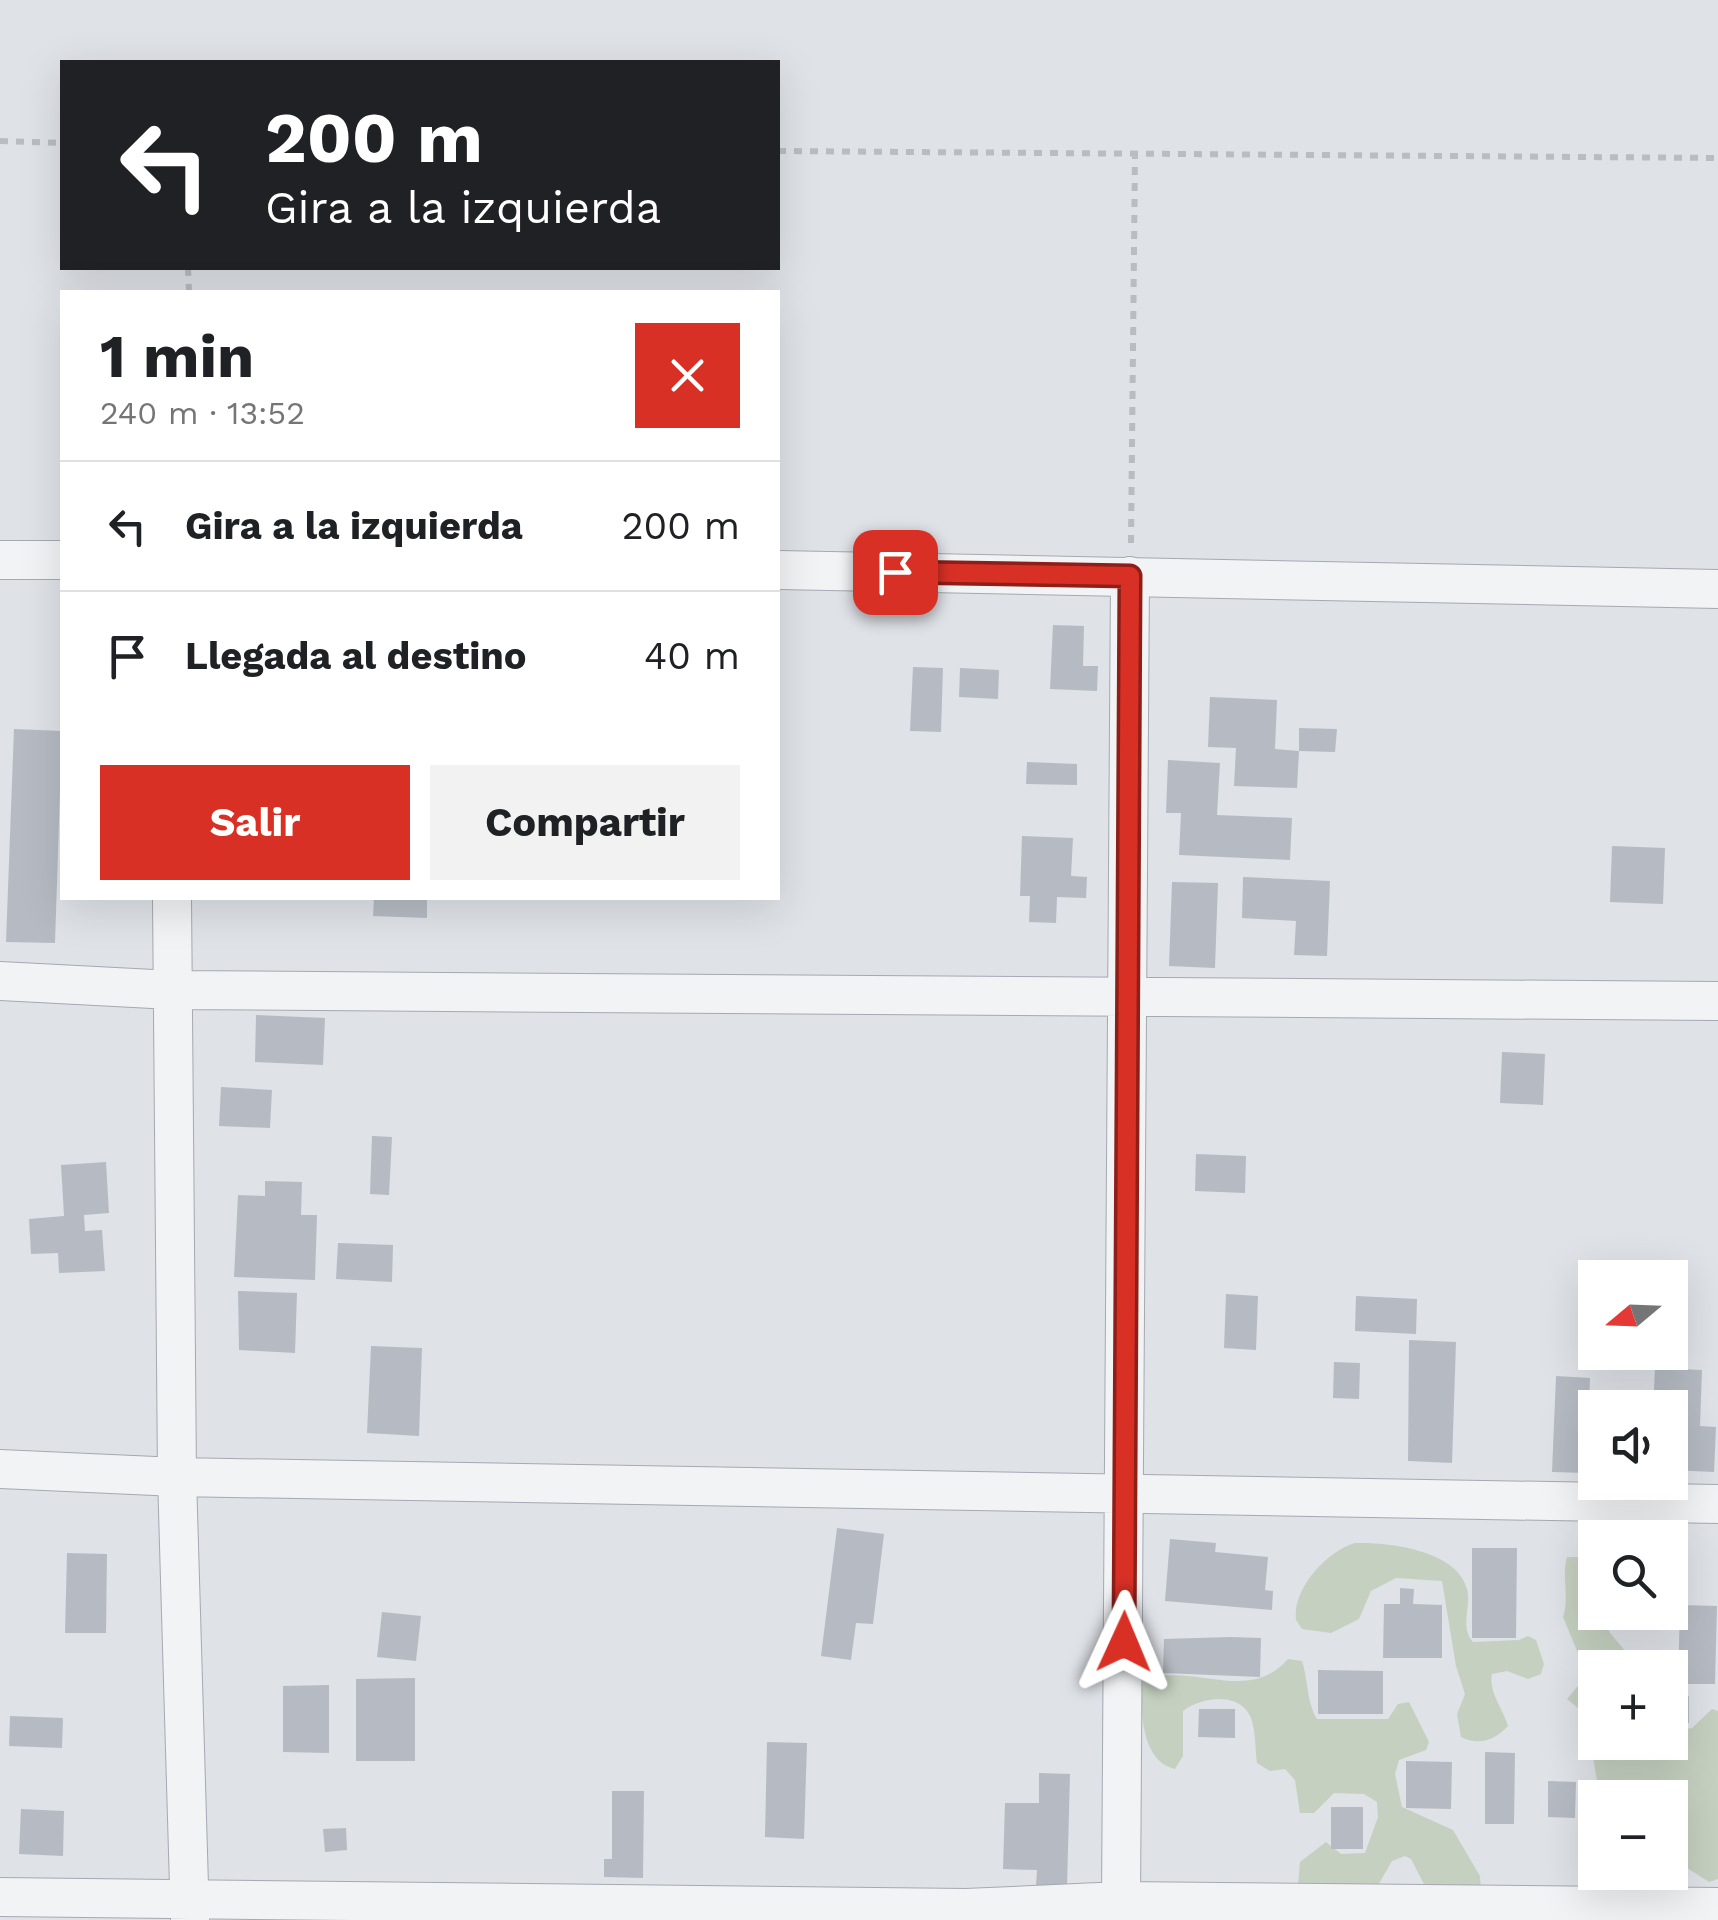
<!DOCTYPE html>
<html lang="es">
<head>
<meta charset="utf-8">
<style>
  :root { --surface:#fff; --page:#f2f2f2; --text:#202124; --muted:#757577; --line:#e0e0e0; --accent:#d93025 }
  body { margin:0; font-family:"Work Sans",sans-serif; background:var(--page); color:var(--text); height:100vh; display:flex; flex-direction:column; font-size:38px; white-space:nowrap }
  * { box-sizing:border-box; margin:0 }
  p { font-size:32px; color:var(--muted) }
  .icon { flex:none; width:55px; height:55px; fill:none; stroke:currentColor; stroke-width:2; stroke-linecap:round; stroke-linejoin:round }
  .map { position:relative; flex:1; overflow:hidden }
  .details { position:absolute; left:60px; top:290px; width:720px; height:610px; display:flex; flex-direction:column; background:var(--surface); border-radius:0px; box-shadow:0 10px 40px #0002 }
  .details>* { flex:none }
  .top-card { position:absolute; left:60px; top:60px; width:720px; height:210px; border-radius:0px; box-shadow:0 10px 40px #0002; background:#202124; color:#fff; overflow:hidden }
  .needle { width:65px; rotate:251deg }
  .controls { position:absolute; left:1578px; top:1260px; display:grid; gap:20px }
  .controls a { display:grid; place-items:center; width:110px; height:110px; border-radius:0px; background:var(--surface); box-shadow:0 10px 40px #0002; font-size:50px }
  .pin { position:absolute; display:grid; place-items:center; width:85px; height:85px; color:#fff; margin:-42px; border-radius:20px; box-shadow:0 5px 15px #0006 }
  .me { position:absolute; width:110px; margin:-55px; rotate:1deg; stroke-linejoin:round; filter:drop-shadow(0 0 8px #0008) }
  .turn { display:flex; align-items:center; gap:35px; height:210px; padding:0 40px; font-size:45px }
  .turn .icon { width:130px; height:130px; stroke-width:2.5 }
  .turn b { display:block; font-size:70px; line-height:85px }
  .round { display:grid; place-items:center; flex:none; width:105px; height:105px; border-radius:0px; background:var(--page) }
  .overview { display:flex; align-items:center; justify-content:space-between; height:170px; padding:0 40px }
  h1 { font-size:60px; font-weight:700; line-height:75px }
  .primary-button { display:flex; gap:20px; margin-top:auto; padding:20px 40px }
  .primary-button a { flex:1; height:115px; border-radius:0px; background:var(--accent); color:#fff; font-size:40px; font-weight:700; line-height:115px; text-align:center }
  .primary-button a+a { background:var(--page); color:var(--text) }
  ul { padding:0; list-style:none }
  li { display:flex; align-items:center; gap:30px; height:130px; padding:0 40px; border-top:2px solid var(--line) }
  li div { flex:1 }
  li b { display:block; font-size:38px }
  li em { font-style:normal }
  .map>svg:first-child { display:block }
  .green { fill:#c5d0c0 }
  .building { fill:#b6bbc3 }
  .lines { fill:none; stroke-linecap:round; stroke-linejoin:round }
  .street-casing { stroke:#a5a9b1; stroke-width:40 }
  .path { stroke:#b9bdc1; stroke-width:6; stroke-dasharray:8 8; stroke-linecap:butt }
  .street { stroke:#f1f3f5; stroke-width:38 }
  .route-casing { stroke:#8d1f18; stroke-width:25 }
  .route { stroke:#d93025; stroke-width:18 }
</style>
</head>
<body>
<div class="map">
<svg width="1718" height="1920" viewBox="0 0 1718 1920">
  <rect width="100%" height="100%" fill="#dfe2e7"/>
  <!-- green -->
  <path class="green" d="M1355,1543C1388,1542 1457,1550 1467,1589C1472,1607 1459,1626 1473,1642L1519,1640L1528,1636L1536,1640L1544,1664L1541,1674L1528,1679L1507,1671L1492,1674C1488,1692 1503,1708 1508,1726C1495,1740 1479,1746 1461,1737L1457,1714L1465,1694L1456,1666L1442,1581L1396,1578L1371,1591L1359,1619L1331,1633L1302,1629L1296,1620C1292,1589 1327,1551 1355,1543Z
    M1567,1557H1595V1612L1601,1613L1610,1633L1639,1667L1595,1668V1734L1590,1718L1567,1699L1587,1675L1563,1617C1570,1596 1561,1578 1567,1557Z
    M1288,1659L1302,1661C1308,1680 1307,1703 1317,1719H1388L1398,1704L1409,1702L1429,1742L1426,1750L1399,1760L1395,1774L1402,1807L1453,1830L1480,1876L1481,1890L1426,1888L1411,1859L1405,1856L1392,1861L1377,1887L1298,1885L1300,1862L1326,1842L1341,1854L1365,1853L1378,1817L1377,1802L1364,1794L1334,1793L1314,1813H1300L1295,1780L1285,1769L1270,1771L1257,1763C1255,1749 1256,1726 1249,1714C1236,1691 1199,1698 1183,1711V1756L1175,1769C1141,1761 1140,1711 1143,1681C1193,1660 1247,1706 1288,1659Z
    M1712,1709L1718,1711V1879L1709,1882L1670,1857V1798L1600,1797L1592,1752L1595,1736V1742H1670V1731L1692,1728Z"/>
  <!-- building -->
  <path class="building" d="M1053,625L1084,626L1083,666H1098L1097,691L1050,689Z
    M913,667L943,668L941,732L910,731Z
    M960,668L999,670L998,699L959,697Z
    M1210,697L1277,700L1275,749L1299,751L1297,788L1234,786L1236,748L1208,747Z
    M1299,728L1337,729L1335,752L1299,751Z
    M14,729L62,731L55,943L6,942Z
    M1168,760L1220,763L1217,815L1292,818L1290,860L1179,855L1181,813H1166Z
    M1027,762L1077,764V785L1026,784Z
    M1022,836L1073,838L1071,876L1087,877L1086,898L1057,897L1056,923L1029,922L1030,896H1020Z
    M1612,846L1665,848L1663,904L1610,902Z
    M1243,877L1330,881L1327,956L1294,955L1296,921L1242,918Z
    M1172,882L1218,883L1215,968L1169,966Z
    M374,898H427V918L373,916Z
    M256,1015L325,1018L323,1065L255,1062Z
    M1502,1052L1545,1054L1543,1105L1500,1103Z
    M221,1087L272,1090L270,1128L219,1126Z
    M372,1136L392,1137L389,1195L370,1194Z
    M1196,1154L1246,1156L1245,1193L1195,1191Z
    M106,1162L109,1213L84,1215L85,1231L102,1230L105,1271L59,1273L58,1253L31,1254L29,1219L64,1216L61,1165Z
    M265,1181L302,1182L301,1215H317L315,1280L234,1277L238,1195L265,1196Z
    M338,1243L393,1245L392,1282L336,1279Z
    M238,1291L297,1293L295,1353L239,1350Z
    M1226,1294L1258,1296L1256,1350L1224,1348Z
    M1356,1296L1417,1299L1416,1334L1355,1331Z
    M1409,1340L1456,1342L1452,1463L1408,1461Z
    M371,1346L422,1348L419,1436L367,1433Z
    M1334,1362L1360,1363L1359,1399L1333,1398Z
    M1655,1368L1702,1370L1700,1426L1716,1427L1714,1472L1670,1470V1408H1653Z
    M1556,1376L1590,1378L1587,1473L1552,1472Z
    M837,1528L884,1534L873,1624L856,1623L851,1660L821,1656Z
    M1170,1539L1216,1543L1215,1552L1268,1557L1265,1590L1273,1591L1272,1610L1165,1601Z
    M1472,1548H1517L1516,1638H1472Z
    M67,1553L107,1554L106,1633H65Z
    M1400,1588L1414,1589L1413,1604L1442,1605V1658H1383L1384,1604H1400Z
    M1680,1605L1717,1606L1715,1684H1678Z
    M382,1612L421,1616L416,1661L377,1657Z
    M1611,1612H1648V1628H1611Z
    M1230,1637L1261,1638L1260,1677L1163,1673L1164,1639Z
    M1318,1670L1383,1671V1714H1318Z
    M415,1678V1761H356V1679Z
    M329,1685V1753L283,1752V1686Z
    M1670,1696H1689V1723L1670,1722Z
    M1199,1709H1235V1738L1198,1737Z
    M10,1716L63,1718L62,1748L9,1746Z
    M767,1742L807,1743L804,1839L765,1837Z
    M1485,1752L1515,1753L1514,1824H1485Z
    M1406,1761L1452,1762L1451,1809L1406,1808Z
    M1039,1773L1070,1774L1067,1887L1036,1886L1037,1870L1003,1869L1005,1803H1039Z
    M1548,1781L1576,1782L1575,1818L1548,1817Z
    M612,1791H644L643,1878L604,1877V1859H612Z
    M1331,1807H1363V1849H1331Z
    M21,1809L64,1811L63,1856L19,1854Z
    M346,1828L347,1850L325,1852L323,1829Z"/>
  <g class="lines">
    <defs>
      <path id="street" d="M0,560H62
        M778,570L1718,589
        M172,898L177,1477L190,1920
        M0,981L172,990L1718,1001
        M0,1469L177,1477L1718,1504
        M0,1897L966,1908L1121,1901L1718,1907
        M1121,1901L1130,576"/>
    </defs>
    <!-- street casing -->
    <use href="#street" class="street-casing"/>
    <!-- path -->
    <path class="path" d="M0,141L62,143
      M778,151L1718,158
      M188,268L189,292
      M1131,543L1135,154"/>
    <!-- street -->
    <use href="#street" class="street"/>
  </g>
  <g class="lines">
    <defs>
      <path id="route" d="M895,572L1130,576L1124,1642"/>
    </defs>
    <!-- route casing -->
    <use href="#route" class="route-casing"/>
    <!-- route -->
    <use href="#route" class="route"/>
  </g>
</svg>
<div class="controls">
<a><svg class="needle" viewBox="-14 -14 28 28"><path d="M0-13l5 13h-10z" fill="#e53935"/><path d="M0 13l5-13h-10z" fill="#757577"/></svg></a>
<a><svg class="icon" aria-label="sound" viewBox="0 0 24 24"><path d="M4 9h4l5-4v14l-5-4H4zM17 9q2 3 0 6"/></svg></a>
<a><svg class="icon" aria-label="search" viewBox="0 0 24 24"><circle cx="10" cy="10" r="6"/><path d="M15 15l6 6"/></svg></a>
<a>+</a>
<a>−</a>
</div>
<div class="pin" style="left:895px;top:572px;background:#d93025"><svg class="icon" aria-label="arrive" viewBox="0 0 24 24"><path d="M6 21V4h12l-3 4 3 4H6"/></svg></div>
<svg class="me" style="left:1124px;top:1642px" viewBox="-20 -20 40 40"><path d="M0-17L14 15 0 8-14 15z" fill="#d93025" stroke="#fff" stroke-width="4"/></svg>
<div class="top-card">
<div class="turn"><svg class="icon" aria-label="left" viewBox="0 0 24 24"><path d="M17 20v-9H6M10 6l-5 5 5 5"/></svg><div><b>200 m</b>Gira a la izquierda</div></div>
</div>
<section class="details">
<div class="overview"><div><h1>1 min</h1><p>240 m · 13:52</p></div><a class="round" style="background:#d93025;color:#fff"><svg class="icon" aria-label="close" viewBox="0 0 24 24"><path d="M6 6l12 12M18 6L6 18"/></svg></a></div>
<ul>
<li><svg class="icon" aria-label="left" viewBox="0 0 24 24"><path d="M17 20v-9H6M10 6l-5 5 5 5"/></svg><div><b>Gira a la izquierda</b></div><em>200 m</em></li>
<li><svg class="icon" aria-label="arrive" viewBox="0 0 24 24"><path d="M6 21V4h12l-3 4 3 4H6"/></svg><div><b>Llegada al destino</b></div><em>40 m</em></li>
</ul>
<div class="primary-button"><a>Salir</a><a>Compartir</a></div>
</section>
</div>
</body>
</html>
